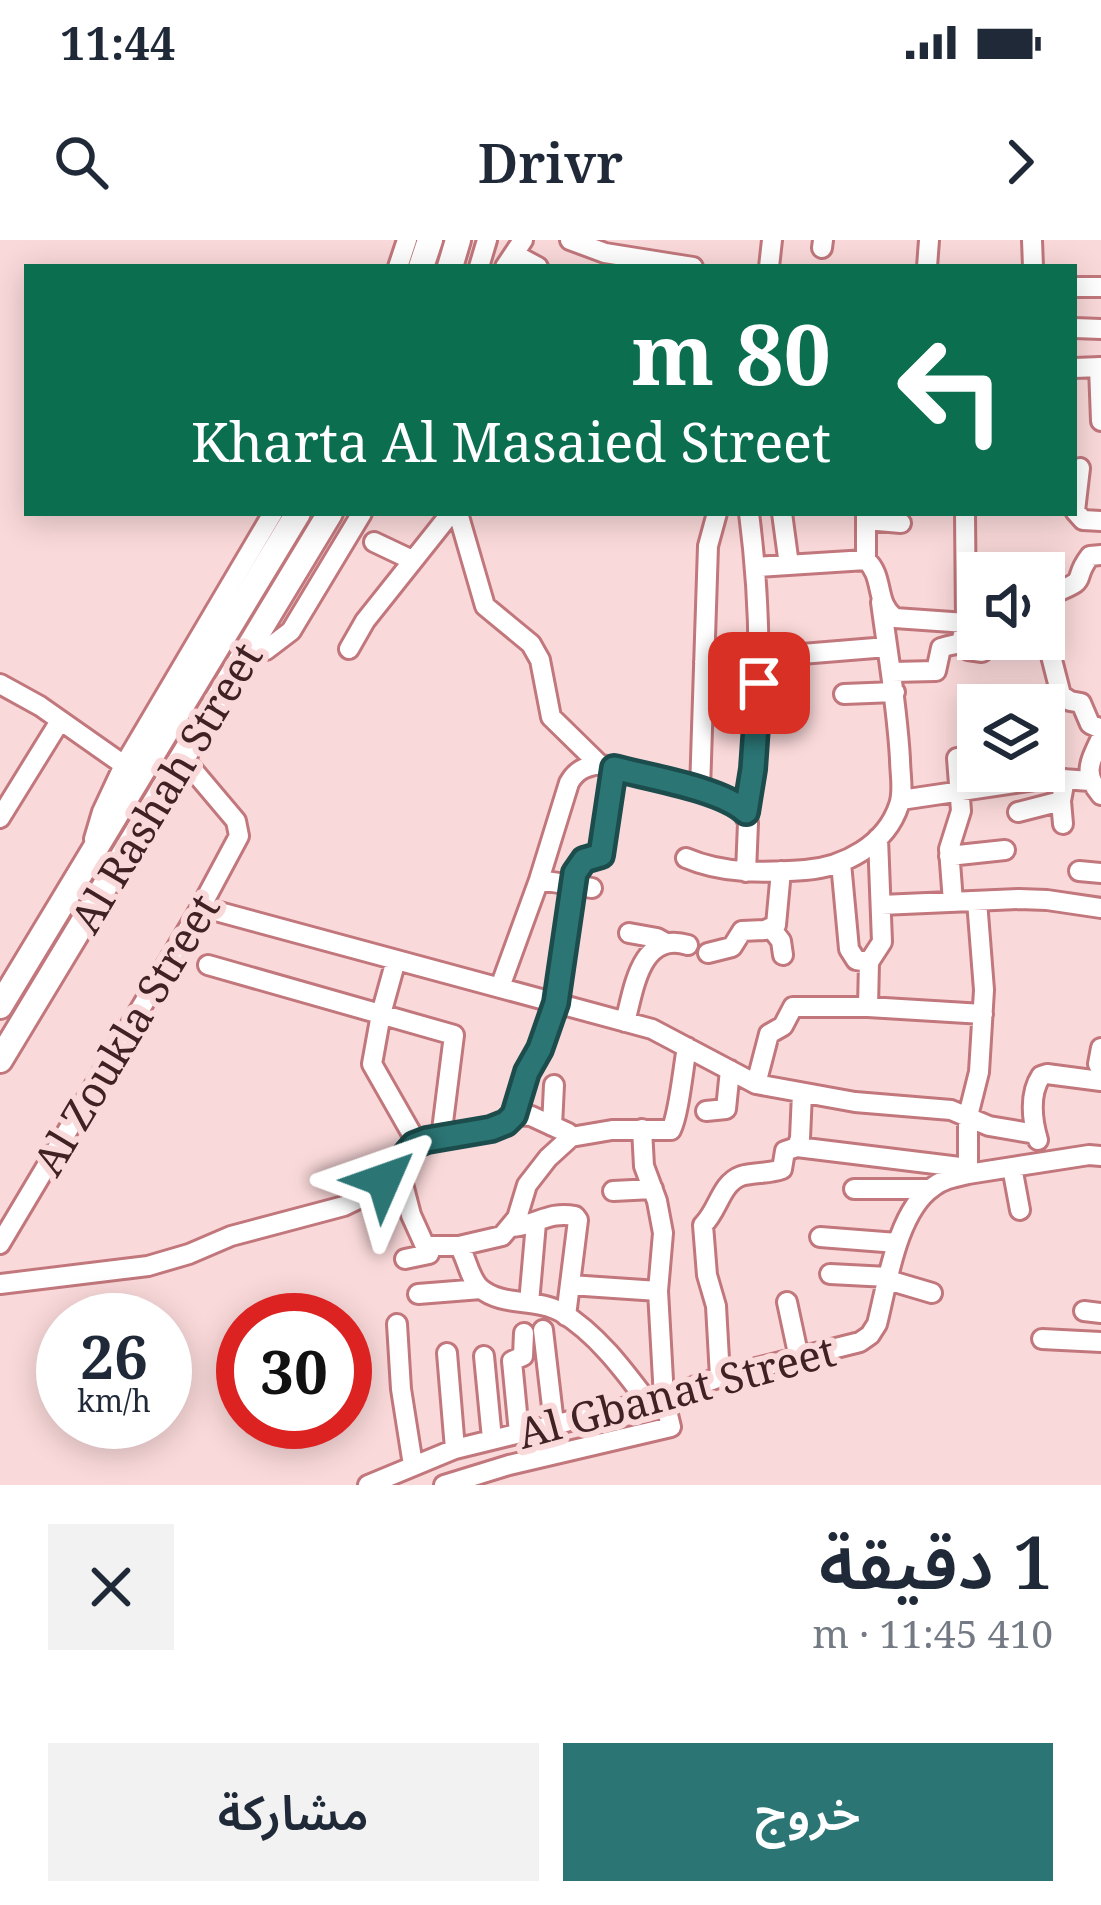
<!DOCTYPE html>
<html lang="ar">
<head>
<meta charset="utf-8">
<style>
  :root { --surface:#fff; --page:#f2f2f3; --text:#1f2937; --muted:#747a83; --accent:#2b7575 }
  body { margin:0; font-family:"Noto Serif","Noto Sans Arabic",serif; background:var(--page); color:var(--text); direction:rtl; height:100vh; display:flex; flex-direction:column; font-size:45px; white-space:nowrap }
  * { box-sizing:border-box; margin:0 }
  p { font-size:39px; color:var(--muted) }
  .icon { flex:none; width:66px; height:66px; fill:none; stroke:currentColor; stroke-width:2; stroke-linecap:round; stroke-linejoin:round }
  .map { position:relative; height:1245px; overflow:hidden; direction:ltr }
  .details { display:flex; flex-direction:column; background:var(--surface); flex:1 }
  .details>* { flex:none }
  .hud { position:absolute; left:24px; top:24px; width:1053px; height:252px; border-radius:0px; box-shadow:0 6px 30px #0003; direction:rtl; background:#0b6e4f; color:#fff; overflow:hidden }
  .controls { position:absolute; left:957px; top:312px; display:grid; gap:24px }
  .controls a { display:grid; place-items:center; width:108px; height:108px; border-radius:0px; background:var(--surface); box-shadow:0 6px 30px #0003; font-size:60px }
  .speed { position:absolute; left:36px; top:1053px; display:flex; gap:24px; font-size:60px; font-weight:700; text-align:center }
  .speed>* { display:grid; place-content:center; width:156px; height:156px; border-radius:50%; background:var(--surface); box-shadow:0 6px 30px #0003; line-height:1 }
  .speed small { font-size:30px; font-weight:400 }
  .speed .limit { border:18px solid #d22; background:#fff; color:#111 }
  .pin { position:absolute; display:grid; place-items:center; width:102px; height:102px; color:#fff; margin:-51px; border-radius:24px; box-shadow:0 6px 18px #0006 }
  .me { position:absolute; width:132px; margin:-66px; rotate:47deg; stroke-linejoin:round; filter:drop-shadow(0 0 9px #0008) }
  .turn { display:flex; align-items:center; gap:42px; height:252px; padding:0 48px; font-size:54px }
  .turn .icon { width:156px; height:156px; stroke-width:2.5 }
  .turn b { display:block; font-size:84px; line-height:102px }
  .round { display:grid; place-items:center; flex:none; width:126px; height:126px; border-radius:0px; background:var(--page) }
  .head { display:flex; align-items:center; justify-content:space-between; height:204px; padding:0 48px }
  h1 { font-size:72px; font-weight:600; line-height:90px }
  .button { display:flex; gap:24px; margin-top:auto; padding:24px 48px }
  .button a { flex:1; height:138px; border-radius:0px; background:var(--accent); color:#fff; font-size:48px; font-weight:600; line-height:138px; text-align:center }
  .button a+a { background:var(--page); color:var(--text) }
  .status { display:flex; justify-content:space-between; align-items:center; height:84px; padding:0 60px; background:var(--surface); direction:ltr }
  .status svg { height:33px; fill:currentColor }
  header { display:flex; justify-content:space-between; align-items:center; height:156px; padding:0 48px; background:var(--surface); font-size:54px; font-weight:600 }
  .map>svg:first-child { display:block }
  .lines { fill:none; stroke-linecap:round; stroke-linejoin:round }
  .minor-casing { stroke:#c1777c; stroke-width:24 }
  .major-casing { stroke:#c1777c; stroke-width:30 }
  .minor { stroke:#fff; stroke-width:18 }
  .major { stroke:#fff; stroke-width:24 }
  .route-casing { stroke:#1c4c4c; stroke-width:30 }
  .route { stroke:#2b7575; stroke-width:21 }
  .labels { text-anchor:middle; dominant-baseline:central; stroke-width:12; stroke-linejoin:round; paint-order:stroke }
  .street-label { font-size:42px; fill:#402224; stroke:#fad9da }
</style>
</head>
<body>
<div class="status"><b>11:44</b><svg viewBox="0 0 49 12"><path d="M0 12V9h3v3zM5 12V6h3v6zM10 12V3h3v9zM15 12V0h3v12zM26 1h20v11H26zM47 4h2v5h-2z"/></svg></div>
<header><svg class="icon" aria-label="forward" viewBox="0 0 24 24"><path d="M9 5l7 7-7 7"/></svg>Drivr<svg class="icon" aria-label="search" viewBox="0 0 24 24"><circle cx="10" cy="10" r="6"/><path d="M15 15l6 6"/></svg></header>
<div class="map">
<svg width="1101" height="1245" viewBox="0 0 1101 1245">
  <rect width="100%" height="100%" fill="#fad9da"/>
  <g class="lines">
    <defs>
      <path id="minor" d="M570,0L605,13L693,27
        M1032,0L1033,27
        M822,8L823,0
        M514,14L538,27
        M398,27L407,0
        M479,27L487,0
        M505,27L523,0
        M769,27L772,0
        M927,27L929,0
        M1074,47H1101
        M1074,88L1101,89
        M1099,127L1101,181
        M1074,128L1101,127
        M1080,228L1075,271L1083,280L1101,281
        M458,273L485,366L531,404L540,420L551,477L599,524
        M782,273L789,325
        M866,273V320
        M866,280L901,283
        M374,302L412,320
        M756,327L866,320C885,337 874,363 895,378L966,383L978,381
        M1044,368L1050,373L1049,408L1061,455L1070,461L1081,463L1090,484L1101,489
        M1048,369L1054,353C1092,338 1070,342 1090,316L1101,315
        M960,404L968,410L982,412
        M349,409L365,381L451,273
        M246,413L266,410L291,391L362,273
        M704,422L887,407
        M892,432L936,431L941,408C963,400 959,411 966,383L965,273
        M0,444L40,466L124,525
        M844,454L895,452
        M1101,498C1090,522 1082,533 1101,555
        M700,550L708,306L717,273
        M901,560L1049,538L1090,541
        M745,572C763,472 762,374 749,273
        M1018,572L1061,561
        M0,578L60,481
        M1063,584L1061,561L1065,539
        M94,599L102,572L124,525L273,273
        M949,616L1005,610
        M686,618C723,634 765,633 805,630C844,627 886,605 899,565C904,551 900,534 900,519C897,466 888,415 881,362
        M841,623L849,709L856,720L869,722
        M1079,631L1101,633
        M539,640L592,648
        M953,662L949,609L961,571L957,518
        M881,665L1019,659L1047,660L1101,668
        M201,667L652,789L756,844L855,862L951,870L989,886L1036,894
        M771,688L781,701L783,715
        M629,693L657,698L666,703
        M708,713L732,707L742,691L765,690L776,685L781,631
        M396,720L381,774L372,824L413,896L412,916L402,940L411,975L425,1006H459C467,1018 469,1038 480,1048C502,1067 537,1058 561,1072C596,1093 623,1129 647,1161
        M208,725L454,795L441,898
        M500,747L539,640L569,543C576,530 585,527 599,524L700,550L741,567L748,583L746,632
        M868,767L869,722L882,702L878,598
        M625,782C634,749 640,691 688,705
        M1101,808L1098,824L1101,830
        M756,844L769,794L783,786L793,767H868L983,774
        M706,871L726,869L730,830
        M552,886L554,845
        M571,897L612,890H671C679,874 683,829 687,807
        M1038,900C1032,880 1029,854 1041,836L1047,834L1101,841
        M797,907L968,928
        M1012,927L1020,970
        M968,934V876L979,832L984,750L977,661
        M854,949H929
        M613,951L653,949
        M512,987C538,985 548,971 575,976L578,980L566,1076
        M820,997L897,1003
        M0,1004L201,667L239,596L236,581L182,517
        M459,1006L502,996L517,978L527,945L548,918L571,897L568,893L531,876L514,875
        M405,1019L429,1014L432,1007
        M830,1034L888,1037
        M888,1040L932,1053
        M0,1044L148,1026L189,1014L231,996L344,966L369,954L414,905L427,900L465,894L506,883L514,875L527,832L540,809L556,763L572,645L578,625L601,615L614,528
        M570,1045L658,1051
        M418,1054L481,1049
        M787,1062L799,1118
        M529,1063L536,983
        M1084,1071L1101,1073
        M397,1084L401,1149L413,1225
        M543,1090L554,1184
        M1042,1099L1101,1102
        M447,1113L455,1209
        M484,1116L492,1199
        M720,1137L716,1066L707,1035L703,985C718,971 721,943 741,936C754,932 769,934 782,929L785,911L797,907L800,898L802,853
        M519,1193L512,1121L523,1116L524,1093
        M368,1245L455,1209L664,1158L720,1137L860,1102L870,1095L877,1084C887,1045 897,971 933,947C943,939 955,937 968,934L1089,915L1101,916
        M444,1245L509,1225L671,1187L664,1158L658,1051L663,993L657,961L644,926L642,889"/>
      <path id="major" d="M421,27L430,0
        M450,27L458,0
        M0,766L298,273
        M0,820L330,273"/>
    </defs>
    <!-- minor casing -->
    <use href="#minor" class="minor-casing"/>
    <!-- major casing -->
    <use href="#major" class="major-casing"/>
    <!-- minor -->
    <use href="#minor" class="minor"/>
    <!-- major -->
    <use href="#major" class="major"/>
  </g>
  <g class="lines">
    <defs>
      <path id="route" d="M384,940L414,905L427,900L491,889L506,883L514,875L527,832L540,809L556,763L575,633L584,620L601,615L614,528C648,537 722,549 746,572L753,529L759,443"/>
    </defs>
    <!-- route casing -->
    <use href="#route" class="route-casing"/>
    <!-- route -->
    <use href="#route" class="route"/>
  </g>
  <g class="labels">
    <!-- street labels -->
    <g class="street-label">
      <text transform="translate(165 547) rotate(-59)">Al Rashah Street</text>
      <text transform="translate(125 794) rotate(-59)">Al Zoukla Street</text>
      <text transform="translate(676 1151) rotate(-15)">Al Gbanat Street</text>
    </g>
  </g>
</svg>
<div class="controls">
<a><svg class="icon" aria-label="sound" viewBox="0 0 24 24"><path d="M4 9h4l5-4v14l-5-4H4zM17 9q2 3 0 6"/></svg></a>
<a><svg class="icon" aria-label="layers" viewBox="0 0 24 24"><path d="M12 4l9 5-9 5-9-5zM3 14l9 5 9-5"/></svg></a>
</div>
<div class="speed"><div>26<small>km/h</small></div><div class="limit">30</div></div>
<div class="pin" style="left:759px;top:443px;background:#d93025"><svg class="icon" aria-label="arrive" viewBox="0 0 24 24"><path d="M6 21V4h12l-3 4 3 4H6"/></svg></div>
<svg class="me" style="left:384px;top:940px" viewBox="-20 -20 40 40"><path d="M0-17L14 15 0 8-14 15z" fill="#2b7575" stroke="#fff" stroke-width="4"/></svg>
<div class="hud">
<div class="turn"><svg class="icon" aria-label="left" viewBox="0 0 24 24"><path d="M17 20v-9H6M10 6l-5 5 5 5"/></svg><div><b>80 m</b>Kharta Al Masaied Street</div></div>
</div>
</div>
<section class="details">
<div class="head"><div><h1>1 دقيقة</h1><p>410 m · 11:45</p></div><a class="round"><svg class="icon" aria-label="close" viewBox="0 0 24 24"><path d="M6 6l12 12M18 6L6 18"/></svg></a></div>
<div class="button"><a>خروج</a><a>مشاركة</a></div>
</section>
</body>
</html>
